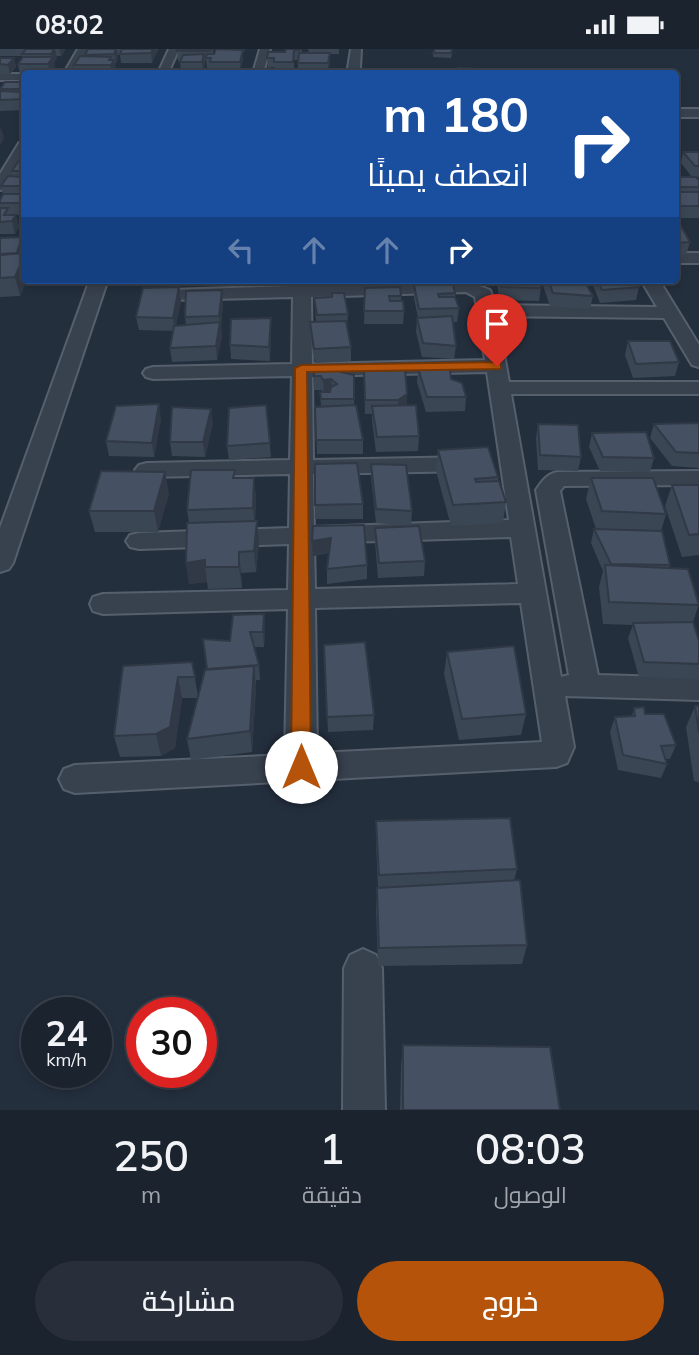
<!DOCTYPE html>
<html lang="ar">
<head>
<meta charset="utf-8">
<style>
  :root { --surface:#1b232e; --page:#282f3a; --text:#f1f3f6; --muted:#a0a4aa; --line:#39404a; --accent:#b45309 }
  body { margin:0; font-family:Mulish,Cairo,sans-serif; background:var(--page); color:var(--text); direction:rtl; height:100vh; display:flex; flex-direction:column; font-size:26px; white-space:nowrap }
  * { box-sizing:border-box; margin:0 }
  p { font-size:23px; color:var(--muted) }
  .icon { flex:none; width:38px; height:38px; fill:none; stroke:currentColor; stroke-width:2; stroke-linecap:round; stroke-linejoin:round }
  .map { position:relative; height:1061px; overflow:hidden; direction:ltr }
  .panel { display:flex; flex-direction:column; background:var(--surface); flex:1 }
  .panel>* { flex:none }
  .guide { position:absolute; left:21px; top:21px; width:658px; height:214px; border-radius:7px; box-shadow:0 4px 10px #0003,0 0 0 2px var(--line); direction:rtl; background:#1a4fa0; color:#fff; overflow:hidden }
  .speed { position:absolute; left:21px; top:948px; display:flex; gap:14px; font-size:35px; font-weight:700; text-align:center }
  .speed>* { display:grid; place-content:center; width:91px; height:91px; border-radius:50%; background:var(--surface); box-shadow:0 4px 10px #0003,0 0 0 2px var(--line); line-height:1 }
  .speed small { font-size:18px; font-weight:400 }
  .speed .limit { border:10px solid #d22; background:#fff; color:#111 }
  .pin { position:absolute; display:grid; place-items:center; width:60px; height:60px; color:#fff; margin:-72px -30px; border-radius:50% 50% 50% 0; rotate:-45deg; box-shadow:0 0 7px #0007 }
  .pin .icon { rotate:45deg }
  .me { position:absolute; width:77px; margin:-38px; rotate:0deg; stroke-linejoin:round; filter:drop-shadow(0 0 5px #0008) }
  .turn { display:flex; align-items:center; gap:24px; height:147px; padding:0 35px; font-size:32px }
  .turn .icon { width:91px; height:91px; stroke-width:2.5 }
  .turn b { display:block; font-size:49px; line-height:60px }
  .lanes { display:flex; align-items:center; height:66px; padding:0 35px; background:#0003; justify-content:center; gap:35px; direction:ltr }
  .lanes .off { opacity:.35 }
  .eta { display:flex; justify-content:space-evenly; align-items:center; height:119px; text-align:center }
  .eta b { font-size:42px; font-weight:600; line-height:49px }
  .button { display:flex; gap:14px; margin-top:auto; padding:14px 35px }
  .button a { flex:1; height:80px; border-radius:42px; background:var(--accent); color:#fff; font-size:28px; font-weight:600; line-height:80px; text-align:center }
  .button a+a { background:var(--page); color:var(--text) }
  .status { display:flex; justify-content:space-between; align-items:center; height:49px; padding:0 35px; background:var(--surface); direction:ltr }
  .status svg { height:19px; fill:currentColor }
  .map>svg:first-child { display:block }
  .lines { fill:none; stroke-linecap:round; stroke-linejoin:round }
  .minor-casing { stroke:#565f6c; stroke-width:4 }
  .minor { fill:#38414e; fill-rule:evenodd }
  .wall { fill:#3b4654 }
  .shaded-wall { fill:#303945 }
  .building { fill:#455162; stroke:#303945; stroke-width:2 }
  .route { fill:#b45309; stroke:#753606; stroke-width:2 }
</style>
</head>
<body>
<div class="status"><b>08:02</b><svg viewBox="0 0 49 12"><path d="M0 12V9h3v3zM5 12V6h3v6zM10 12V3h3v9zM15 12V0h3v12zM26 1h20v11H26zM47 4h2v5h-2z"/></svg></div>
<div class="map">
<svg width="699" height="1061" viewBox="0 0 699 1061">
  <rect width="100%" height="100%" fill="#242f3e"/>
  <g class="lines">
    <defs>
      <path id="minor" d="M78,0H88L74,24H64Z
        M169,0H179L168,24H158Z
        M260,0H270L263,24H253Z
        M351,0H361L360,19L362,24H352L348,19Z
        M0,25H24V31H0Z
        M676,60H699V68H676Z
        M24,93V108L5,140L0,141V125L19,94Z
        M676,204H699V214H676Z
        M96,231L103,232L106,236L13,514L9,520L0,523V479L88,236Z
        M293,231H311V237L469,233L490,241L495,256L657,258L641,231H659L699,296V318L692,316L664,269L497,267L509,333H699V345H511L561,628L569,626L536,441C542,432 547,425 557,423L699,422V436L564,437L560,442L598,626L699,629V651L565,647L574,698L567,714L556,718L75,744L64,740L59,730L64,720L75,716L285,706L288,560L103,565L93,562L90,555L93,548L103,545L288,541L289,495L139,500L130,498L126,492L130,486L139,484L289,479L290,425L147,428L139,426L135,421L139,416L147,414L290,411L292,327L153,330L146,328L143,324L146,320L153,318L292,315L293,248L168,251L159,246L168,241L293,237ZM466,243L475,248L485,311L312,315L311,248ZM487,323L509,471L314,478L313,425L472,422L480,420L483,415L480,410L472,408L313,411L312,327ZM511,488L518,535L315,540L314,494ZM521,554L542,693L317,704L315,559Z
        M363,900L376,906L382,919L385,1061H343L344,919L350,906Z"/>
    </defs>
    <!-- minor casing -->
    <use href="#minor" class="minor-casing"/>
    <!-- minor -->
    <use href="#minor" class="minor"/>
  </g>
  <!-- wall -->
  <path class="wall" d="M0,0H65V1L61,7H56L57,9L54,13L55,18L50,24L20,25L18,15L23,9L22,7H0Z
    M88,0H158V1L152,14H121L120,6H117L118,9L115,15L116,20L114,23L140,24H72L75,23L74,16L85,7Z
    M177,0H213V5H214L216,0H245L243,4V10L240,22H211V19H207L206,11H205V15L203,23H181L180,12H178Z
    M286,0H302V4H309L308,0H339V5H330V14L328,23L298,24V11H294V22H274V18L268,19L267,9L285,3Z
    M453,0L451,9L433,8V4Z
    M0,9H14L16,18L10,25H0Z
    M24,33V61L0,62V39Z
    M24,102V166H10H16L19,178L15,185H0V151L3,146L1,137L13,127L12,122L21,110L20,108Z
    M683,103H699V128H696L699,131V169H677L676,167V128H692L681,114Z
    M676,177L690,193L686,206H676Z
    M0,189L24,198V231H27L20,247L0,248Z
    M497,231H539L541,239L539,252L499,251Z
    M541,231H584L593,247L590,260L550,257Z
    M592,231H636L639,238L636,251L600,254L592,234Z
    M414,236L455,244V248L459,259L457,273H453L456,297L454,310L422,308L416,283L417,269H418L414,249Z
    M179,238L181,252L176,276H186L185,268L223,254L221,278L222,287L217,311L172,313L170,299L173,282L139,281L136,268Z
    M365,239L401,247V252L404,262L403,275H364Z
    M314,249L348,265L347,279L351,298V312L315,314L310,286V273L316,272Z
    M271,269V282L270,312L231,310L230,296Z
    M628,292L679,313L675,327L633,329L625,306Z
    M344,318V324L354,326V356L363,391V405H317L315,358H321L320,343H322V341H314L313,327Z
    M418,319L451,330L466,348L465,362L426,363L417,333Z
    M364,322L407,345V357L419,387L418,402L376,403L372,371V365H365Z
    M266,356L271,408L229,411L227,397Z
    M161,370L154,408L109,407L106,392Z
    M213,374L205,408L172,407L170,393Z
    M699,374V419L672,417L650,389L654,375Z
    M538,375L581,408L578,422L538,421L536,389Z
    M592,384L654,409L650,423L600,422L589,398Z
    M438,401L498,428V432L506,453L503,474L451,477L436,422Z
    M371,415L412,462L411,477L376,474L371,429Z
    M236,429H254L256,450L255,472L259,494L256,523L241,524L242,539L208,540L207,533L189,535L186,514L189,474L187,461Z
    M591,429L666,465L661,482L670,516L669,519L699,555L693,573L699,592V630L639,628L628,589L633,576L603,575L599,538L603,522L591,494L594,480H596L586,450Z
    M672,436H699V506L682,508L665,457Z
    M169,444L158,483H95L89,462Z
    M363,455V470H315V456Z
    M375,479L425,512L424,527L378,529L375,494Z
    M312,492L367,516V530L327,535V520L329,504L313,507Z
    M233,566L265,580L264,598H254L259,616L260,631H256V639L252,703L191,711L187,690L198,649H182L175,699L161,707L120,708L114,687L192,613L198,647L207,621L230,592Z
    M324,596L374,666L373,681L328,683Z
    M447,603L526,665L521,686L459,691L444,625Z
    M695,657H699V733L694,732L686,678Z
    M634,659L645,665L676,696L670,710H666L667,715L661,729L618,721L610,683L615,668L632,667Z
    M376,772L517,820L514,832L527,896L522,915L378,917L376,859L378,839L376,793Z
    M403,996L560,1061H400L401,1017Z"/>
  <!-- shaded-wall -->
  <path class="shaded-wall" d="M55,0L57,9L54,13L55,18L50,24L48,15L52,9L51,5Z
    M59,0H65L61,7Z
    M117,0L118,9L116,15L114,5Z
    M153,0L158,1L152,14L151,4Z
    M243,1V10L240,22V13Z
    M330,4V14L328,24V14Z
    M204,5L205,15L203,23L202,13Z
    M111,8L112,13L114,11L116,20L113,24H112L109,11Z
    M14,9L16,18L10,25L8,16Z
    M1,78L4,89L0,97V81Z
    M16,166L19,178L15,185L12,172Z
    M22,188L24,203L20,217L17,204Z
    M24,208V231H27L20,247L15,228Z
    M179,238L181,252L175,282L173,269Z
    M222,241L223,254L221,278L222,287L217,311L216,297L220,275L219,267Z
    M271,269V282L270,312L269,298Z
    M331,330L332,344L324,345L323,331Z
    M407,345V359L398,365V351Z
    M159,355L161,370L154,408L152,394Z
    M211,360L213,374L205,408L203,393Z
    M165,423L169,444L158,483L154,462Z
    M254,429L256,450L255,481L253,459Z
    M257,472L259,494L256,523L254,502Z
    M331,489V504L313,507L312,492Z
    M239,503L241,524L242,539L239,518Z
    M205,511V518L207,533L189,535L186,514Z
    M264,565L265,580L264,598L263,583Z
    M254,617L256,639L252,703L250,682Z
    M178,628L182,649L175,699L161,707L156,685Z"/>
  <!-- building -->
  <path class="building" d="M26,0H54L51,5H22Z
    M88,0H116L114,5L85,6Z
    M122,0H153L151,4L120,5Z
    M177,0H211L210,2H177Z
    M216,0L243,1L240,13H210L211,9H206L207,5H214Z
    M286,0H302L301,1H294L293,13H274V9H267L268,3H285Z
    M435,0H452L451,4H433Z
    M299,4H330L328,14H298Z
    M204,5L202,13H180L183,6Z
    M80,7L111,8L109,11H114L111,16H74Z
    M23,8H53L48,15H18Z
    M0,9H14L8,16L0,15Z
    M458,19L477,20L475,24H455Z
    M104,22L103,24H72L74,23Z
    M266,22H297V24H266Z
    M112,23H140L139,24H111Z
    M203,23H238L237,24H203Z
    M307,23H337V24H307Z
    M5,33H24V40H0Z
    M0,42L24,43V50L0,51Z
    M683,103H699V117H695Z
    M20,110H24V122H12Z
    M8,127L24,128V137H1Z
    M676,128H696L699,131V138H676Z
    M676,143H699V157H680L676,151Z
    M3,145H24V154H0V151Z
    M0,159H8L4,166H16L12,172L0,173Z
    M676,177H681L690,193L676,194Z
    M22,188L17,204L0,205V189Z
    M24,204V208L15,228L0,229V206Z
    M500,231H539L541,239L501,238Z
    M548,231H584L593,247L553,244Z
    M598,231H636L639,238L602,241Z
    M453,235L455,244L438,245L439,248H455L459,259L419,260L414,236Z
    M179,238L173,269L136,268L143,239Z
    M400,238L401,247H389L390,252H403L404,262H364L365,239Z
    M222,241L219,267L185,268L186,242Z
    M332,244H344L348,265L317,266L314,249L332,248Z
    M452,267L456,297L423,294L417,269Z
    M271,269L269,298L230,296L231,270Z
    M346,272L351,298L314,300L310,273Z
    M220,273L216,297L170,299L174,277Z
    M628,292H670L679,313L636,315Z
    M344,318L341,323L354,326V350H321L320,343H330L331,338L337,335L331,330L323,331L321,327H313L315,323Z
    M418,319L450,320L451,330L462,334L466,348H427Z
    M405,321L407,345L398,351H365L364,322Z
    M159,355L152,394L106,392L116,357Z
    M266,356L270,394L227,397L229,359Z
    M356,356L363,391H316L315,358Z
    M416,356L419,387L377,388L372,357Z
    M172,358L211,360L203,393H170Z
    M699,374V404L676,403L654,375Z
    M538,375L578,376L581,408L540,406Z
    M646,383L654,409L603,408L592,384Z
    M488,398L498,428L475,430L476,433L499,432L506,453L453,456L438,401Z
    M357,414L363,455L315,456V415Z
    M371,415L406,416L412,462L376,460Z
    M191,421H235L233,429H254L253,459L187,461Z
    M101,422L165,423L154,462H89Z
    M591,429H653L666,465L602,462Z
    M672,436H699V485L689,486Z
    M257,472L254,502L239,503V518H205V511L186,514L187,474Z
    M364,476L367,516L327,520L331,489L312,492L313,477Z
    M419,477L425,512L379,514L375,479Z
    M594,480L662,482L670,516L611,515Z
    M605,516L688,520L699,556L609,553Z
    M264,565L263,583H250L259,616L207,620L203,590L230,592L233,566Z
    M693,573L699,592V615L644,613L633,574Z
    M365,593L374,666L327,668L324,596Z
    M514,597L526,665L462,670L447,603Z
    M192,613L195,628H178L170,678L156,685L114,687L123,617Z
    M254,617L250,682L187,690L205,621Z
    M695,657H699V684Z
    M644,658L645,665H664L676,696L661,697L667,715L623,706L615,668L635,667L634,659Z
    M510,769L517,820L379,826L376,772Z
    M520,831L527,896L379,899L377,839Z
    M403,996L550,998L560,1061H403Z"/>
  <!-- route -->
  <path class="route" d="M497,313L501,314V320L307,323L311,718L308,724L301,726L294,724L291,718L295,319L301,316Z"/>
</svg>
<div class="speed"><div>24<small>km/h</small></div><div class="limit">30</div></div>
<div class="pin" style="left:497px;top:317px;background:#d93025"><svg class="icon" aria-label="arrive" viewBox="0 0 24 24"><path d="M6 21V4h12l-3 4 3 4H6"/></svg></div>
<svg class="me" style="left:301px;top:718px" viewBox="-20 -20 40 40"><circle r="19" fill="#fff"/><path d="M0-13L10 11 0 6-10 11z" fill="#b45309"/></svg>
<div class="guide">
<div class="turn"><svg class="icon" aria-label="right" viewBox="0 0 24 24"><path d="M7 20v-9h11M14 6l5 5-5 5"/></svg><div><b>180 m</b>انعطف يمينًا</div></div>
<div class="lanes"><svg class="icon off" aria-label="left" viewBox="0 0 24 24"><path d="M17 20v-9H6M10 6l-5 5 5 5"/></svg><svg class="icon off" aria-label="ahead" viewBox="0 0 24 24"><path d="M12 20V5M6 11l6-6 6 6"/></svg><svg class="icon off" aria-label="ahead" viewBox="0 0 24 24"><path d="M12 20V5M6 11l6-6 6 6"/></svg><svg class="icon" aria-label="right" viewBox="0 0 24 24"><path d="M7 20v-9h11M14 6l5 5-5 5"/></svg></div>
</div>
</div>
<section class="panel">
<div class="eta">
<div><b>08:03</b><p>الوصول</p></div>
<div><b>1</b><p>دقيقة</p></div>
<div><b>250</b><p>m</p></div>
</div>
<div class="button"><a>خروج</a><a>مشاركة</a></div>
</section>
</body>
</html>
